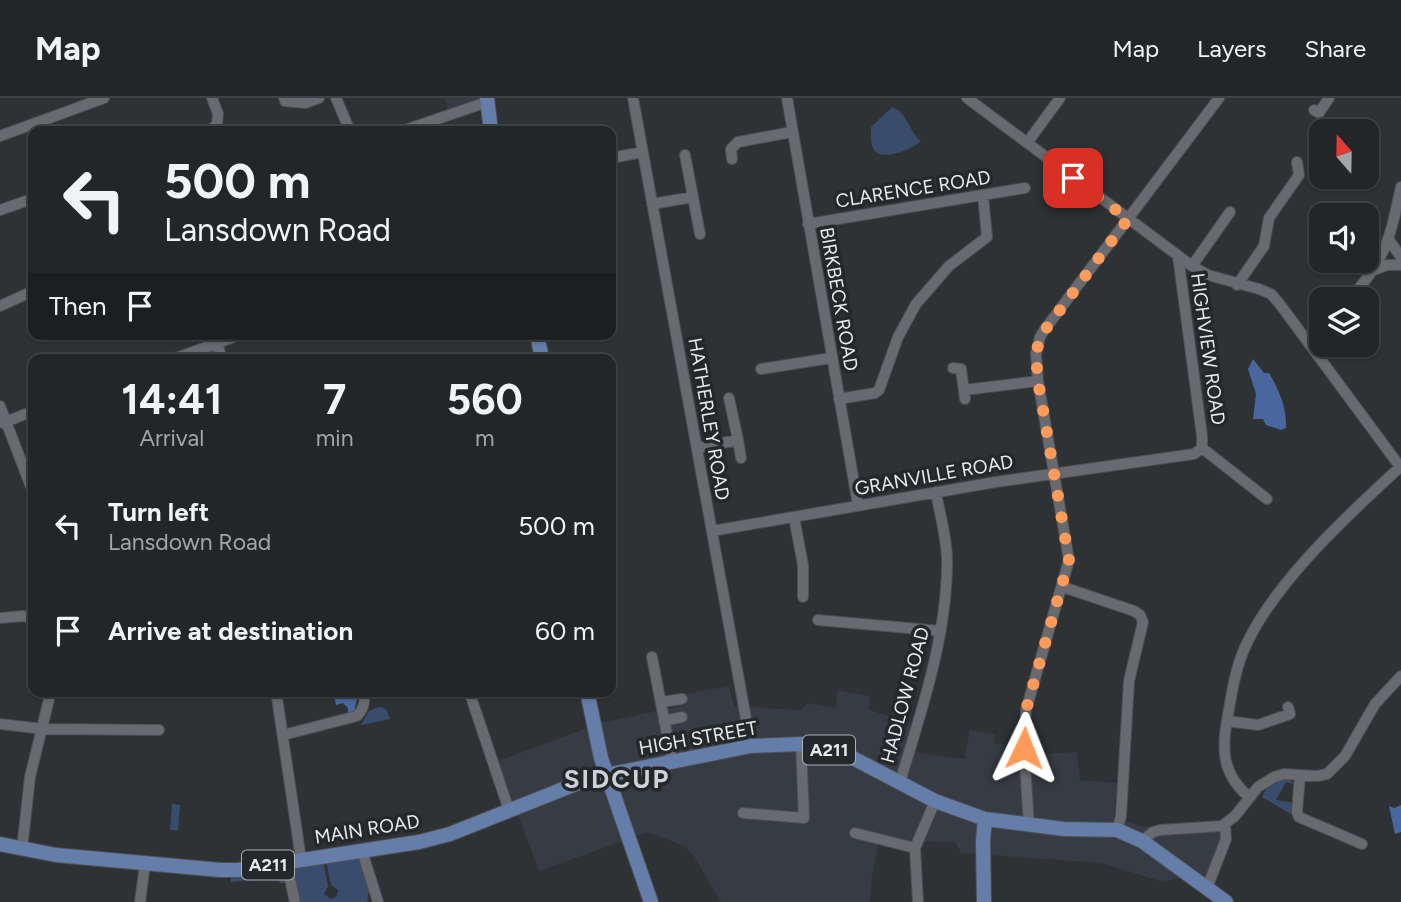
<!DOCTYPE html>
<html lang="en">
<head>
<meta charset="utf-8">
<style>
  :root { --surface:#232628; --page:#2b2e30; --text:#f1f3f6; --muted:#a3a5a8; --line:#404345 }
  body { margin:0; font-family:Figtree,sans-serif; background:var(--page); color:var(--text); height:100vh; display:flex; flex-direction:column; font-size:26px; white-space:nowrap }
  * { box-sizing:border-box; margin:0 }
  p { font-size:23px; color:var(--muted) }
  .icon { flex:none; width:38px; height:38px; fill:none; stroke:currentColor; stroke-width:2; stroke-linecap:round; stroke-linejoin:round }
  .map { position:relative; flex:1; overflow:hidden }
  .details { position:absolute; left:28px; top:256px; width:588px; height:343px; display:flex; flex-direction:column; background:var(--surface); border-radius:14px; box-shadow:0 2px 5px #0004,0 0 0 2px var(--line) }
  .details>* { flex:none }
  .hud { position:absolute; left:28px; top:28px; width:588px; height:214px; border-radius:14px; box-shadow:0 2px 5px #0004,0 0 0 2px var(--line); background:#232628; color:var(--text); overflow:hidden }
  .needle { width:46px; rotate:340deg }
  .fabs { position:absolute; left:1309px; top:21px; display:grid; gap:14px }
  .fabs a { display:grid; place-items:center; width:70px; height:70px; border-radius:14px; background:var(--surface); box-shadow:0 2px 5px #0004,0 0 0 2px var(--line); font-size:35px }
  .pin { position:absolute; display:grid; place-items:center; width:60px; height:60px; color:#fff; margin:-30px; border-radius:14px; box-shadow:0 4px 10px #0006 }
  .me { position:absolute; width:77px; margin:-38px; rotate:2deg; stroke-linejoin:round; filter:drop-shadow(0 0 5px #0008) }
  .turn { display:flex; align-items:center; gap:24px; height:147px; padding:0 21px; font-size:32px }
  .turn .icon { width:91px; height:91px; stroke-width:2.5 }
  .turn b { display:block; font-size:49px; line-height:60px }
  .then { display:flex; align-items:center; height:66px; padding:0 21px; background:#0003; gap:14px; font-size:26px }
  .eta { display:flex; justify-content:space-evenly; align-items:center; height:119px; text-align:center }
  .eta b { font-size:42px; font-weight:700; line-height:49px }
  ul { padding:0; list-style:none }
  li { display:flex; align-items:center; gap:21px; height:105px; padding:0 21px }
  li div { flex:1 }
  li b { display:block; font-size:26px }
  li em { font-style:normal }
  header { display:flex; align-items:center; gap:42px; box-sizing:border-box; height:98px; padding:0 35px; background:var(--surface); border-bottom:2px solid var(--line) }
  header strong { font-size:33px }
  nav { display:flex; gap:38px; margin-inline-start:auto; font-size:24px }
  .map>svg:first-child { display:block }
  .built { fill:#363b44 }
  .green { fill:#3a4c6c }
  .forest { fill:#49679e }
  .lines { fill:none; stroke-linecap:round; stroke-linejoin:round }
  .minor-casing { stroke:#4e4f53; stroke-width:12 }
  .major-casing { stroke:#4e4f53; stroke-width:16 }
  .minor { stroke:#686a6f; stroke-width:10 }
  .major { stroke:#647da9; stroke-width:14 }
  .route { stroke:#ff9b5a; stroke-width:12; stroke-dasharray:0 21.6 }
  .labels { text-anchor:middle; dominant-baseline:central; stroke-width:7; stroke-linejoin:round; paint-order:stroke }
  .shield { fill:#25282b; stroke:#aeb0b3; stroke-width:2 }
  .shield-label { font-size:18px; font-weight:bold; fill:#e9eaed }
  .street-label { font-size:19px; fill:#e9eaed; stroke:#25282b }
  .district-label { font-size:26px; font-weight:bold; letter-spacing:2px; fill:#ced1d6; stroke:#25282b }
</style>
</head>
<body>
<header>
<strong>Map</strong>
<nav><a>Map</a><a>Layers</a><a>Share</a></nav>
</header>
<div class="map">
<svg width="1401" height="804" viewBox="0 0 1401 804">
  <rect width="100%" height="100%" fill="#2f3235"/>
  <!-- built -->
  <path class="built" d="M445,0H487L448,13Z
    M729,588L734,608L801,612L808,605L835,610L838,592L870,598L869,612L915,626L908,653L964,661L970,632L995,636L994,646L1022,647L1023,657L1077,654L1080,682L1117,685L1114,719L1141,728L1219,734L1222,737L1204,784L1183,779L1163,784L1101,765L961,755L955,744L879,743L872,779L870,804H721L694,758L684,748L648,734L539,773L498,663L601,625L686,607L684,596Z"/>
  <!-- green -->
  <path class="green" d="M892,9C908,15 909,34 921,43C913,51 882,64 874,52C870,46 871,36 871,29Z
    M379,609L386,611L390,621L361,627L369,613Z
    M1280,681H1290L1293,686L1286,684L1276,702L1295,705L1291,716L1262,699L1266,691Z
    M172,706L180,707L178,732H170Z
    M358,759L369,792L367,804H301L292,769L323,763L328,788L324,796L331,801L337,798L338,792L331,787L326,763Z
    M279,772L282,774L284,785H280L278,779L231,784V778Z"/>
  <!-- forest -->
  <path class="forest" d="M1253,261L1264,275H1269C1279,292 1287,310 1286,330L1281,332L1266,327L1263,321H1253L1256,296L1248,271Z
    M333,593H353L357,601L354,614L348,616V610L343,605L336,607Z
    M1401,707V734L1395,736L1389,708L1394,710Z"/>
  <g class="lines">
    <defs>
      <path id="minor" d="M284,0L285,3L305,5L319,0
        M336,0L350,33
        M633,0L751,648
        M787,0L858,407
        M967,0L1192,168L1208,177L1259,191L1271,196L1279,205L1401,370
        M1314,12L1319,15L1329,0
        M210,33L217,26L218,16L212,0
        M402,33L487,4
        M0,38L104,0
        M1027,45L1060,0
        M685,57L700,136
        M611,60L643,54
        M732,61L731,51L738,44L792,34
        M652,106L693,99
        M0,112L29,102
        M808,126L1025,90
        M1389,142L1401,159
        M1178,158L1202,338V350
        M1192,168L1230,114
        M1374,172L1387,167H1401
        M1237,187L1264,148L1269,120L1299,77L1297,64
        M1350,201C1386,161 1390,140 1401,89
        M0,208L33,193
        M214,236L222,261
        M1310,246L1321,233
        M174,261L242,236
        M953,270L961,271L965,301
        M761,271L831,260
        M964,292L1038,283
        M839,301L875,295L879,292L898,239L916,206L949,168L987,139L983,97
        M0,308L33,394
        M3,325L33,313
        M738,342L741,360
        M697,350L738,342L729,300
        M1202,350L1267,401
        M794,419L803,467V499
        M712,433L996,384L1194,356L1202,350
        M1063,489L1134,513L1140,517L1143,524L1129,583L1121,718L1117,732
        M0,520L23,518L33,521
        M818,522L941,533
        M652,559L672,662
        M276,593L301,761
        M469,593L509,712
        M661,604L682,601
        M664,623L682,619
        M1227,623L1258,627L1290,616L1288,609
        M0,626L43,631L159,632
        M283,637L357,618C364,611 366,604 363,593
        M1300,677L1297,714L1299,719L1362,746
        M900,684C921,614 946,542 947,468C948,444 940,418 936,394
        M1249,699C1222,676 1221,651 1228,617C1232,593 1236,567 1247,545C1277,482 1349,416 1400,369
        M743,715L804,720L801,646
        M1029,728L1024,650L1026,612L1069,462L1038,283L1036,256L1040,239L1045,231L1219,0
        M855,735L915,750
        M1142,743L1153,734L1160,732L1222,728L1235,718L1258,689L1274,679L1284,676L1317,678L1327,676L1345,658L1375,606L1401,578
        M22,751L30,679L51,593
        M362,753L378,804
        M286,764L295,804
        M1207,790L1226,741L1225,727
        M140,804L145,766
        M918,804L915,750L935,703"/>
      <path id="major" d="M487,0L491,33
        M537,236L542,261
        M587,593L601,660L651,804
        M0,746L56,757L220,772H238L419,744L450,736L591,680L751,648L801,646L849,658L935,703L985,721L1064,731L1117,732L1142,743L1226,804
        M984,804L983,743L985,721"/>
    </defs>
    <!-- minor casing -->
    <use href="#minor" class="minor-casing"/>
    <!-- major casing -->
    <use href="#major" class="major-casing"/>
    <!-- minor -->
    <use href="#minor" class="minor"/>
    <!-- major -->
    <use href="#major" class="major"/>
  </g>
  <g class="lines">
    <!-- route -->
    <path class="route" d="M1024,650L1026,612L1069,462L1038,283L1036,256L1040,239L1045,232L1128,121L1073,80"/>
  </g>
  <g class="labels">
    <!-- shield labels -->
    <g class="shield">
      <rect x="803" y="637.5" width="52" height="29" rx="5"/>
      <rect x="242" y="752.5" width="52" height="29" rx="5"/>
    </g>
    <g class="shield-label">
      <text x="829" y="652">A211</text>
      <text x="268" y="767">A211</text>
    </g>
    <!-- street labels -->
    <g class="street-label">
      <text transform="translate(913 91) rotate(-9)">CLARENCE ROAD</text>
      <text transform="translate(839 201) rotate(80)">BIRKBECK ROAD</text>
      <text transform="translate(1208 251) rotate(82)">HIGHVIEW ROAD</text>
      <text transform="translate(709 321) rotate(80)">HATHERLEY ROAD</text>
      <text transform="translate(934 377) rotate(-10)">GRANVILLE ROAD</text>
      <text transform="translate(905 597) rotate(-75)">HADLOW ROAD</text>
      <text transform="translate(698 640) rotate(-10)">HIGH STREET</text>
      <text transform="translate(367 731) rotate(-9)">MAIN ROAD</text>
    </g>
    <!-- district labels -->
    <g class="district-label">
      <text x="617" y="681">SIDCUP</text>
    </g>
  </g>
</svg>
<div class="fabs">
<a><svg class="needle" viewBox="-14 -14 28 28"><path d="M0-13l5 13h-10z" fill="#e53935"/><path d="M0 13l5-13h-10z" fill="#a3a5a8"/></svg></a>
<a><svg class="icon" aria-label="sound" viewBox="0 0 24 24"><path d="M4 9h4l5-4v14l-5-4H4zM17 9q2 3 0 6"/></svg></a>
<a><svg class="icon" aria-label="layers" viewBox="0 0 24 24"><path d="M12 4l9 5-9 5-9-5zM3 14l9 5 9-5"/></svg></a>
</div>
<div class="pin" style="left:1073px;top:80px;background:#d93025"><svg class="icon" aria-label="arrive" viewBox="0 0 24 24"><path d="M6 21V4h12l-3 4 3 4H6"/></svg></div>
<svg class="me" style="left:1024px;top:650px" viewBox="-20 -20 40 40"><path d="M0-17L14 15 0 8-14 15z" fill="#ff9b5a" stroke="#fff" stroke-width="4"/></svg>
<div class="hud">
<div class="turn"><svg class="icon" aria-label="left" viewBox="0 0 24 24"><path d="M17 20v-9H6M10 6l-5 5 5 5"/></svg><div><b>500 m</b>Lansdown Road</div></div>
<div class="then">Then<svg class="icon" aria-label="arrive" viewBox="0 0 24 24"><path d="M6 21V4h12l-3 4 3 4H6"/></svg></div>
</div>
<section class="details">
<div class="eta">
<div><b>14:41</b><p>Arrival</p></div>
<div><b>7</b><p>min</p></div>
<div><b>560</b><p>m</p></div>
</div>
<ul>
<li><svg class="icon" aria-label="left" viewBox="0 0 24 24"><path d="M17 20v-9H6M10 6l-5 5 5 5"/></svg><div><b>Turn left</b><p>Lansdown Road</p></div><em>500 m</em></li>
<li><svg class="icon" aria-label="arrive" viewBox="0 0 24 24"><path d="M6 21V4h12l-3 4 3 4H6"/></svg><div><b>Arrive at destination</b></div><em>60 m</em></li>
</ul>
</section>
</div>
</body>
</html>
